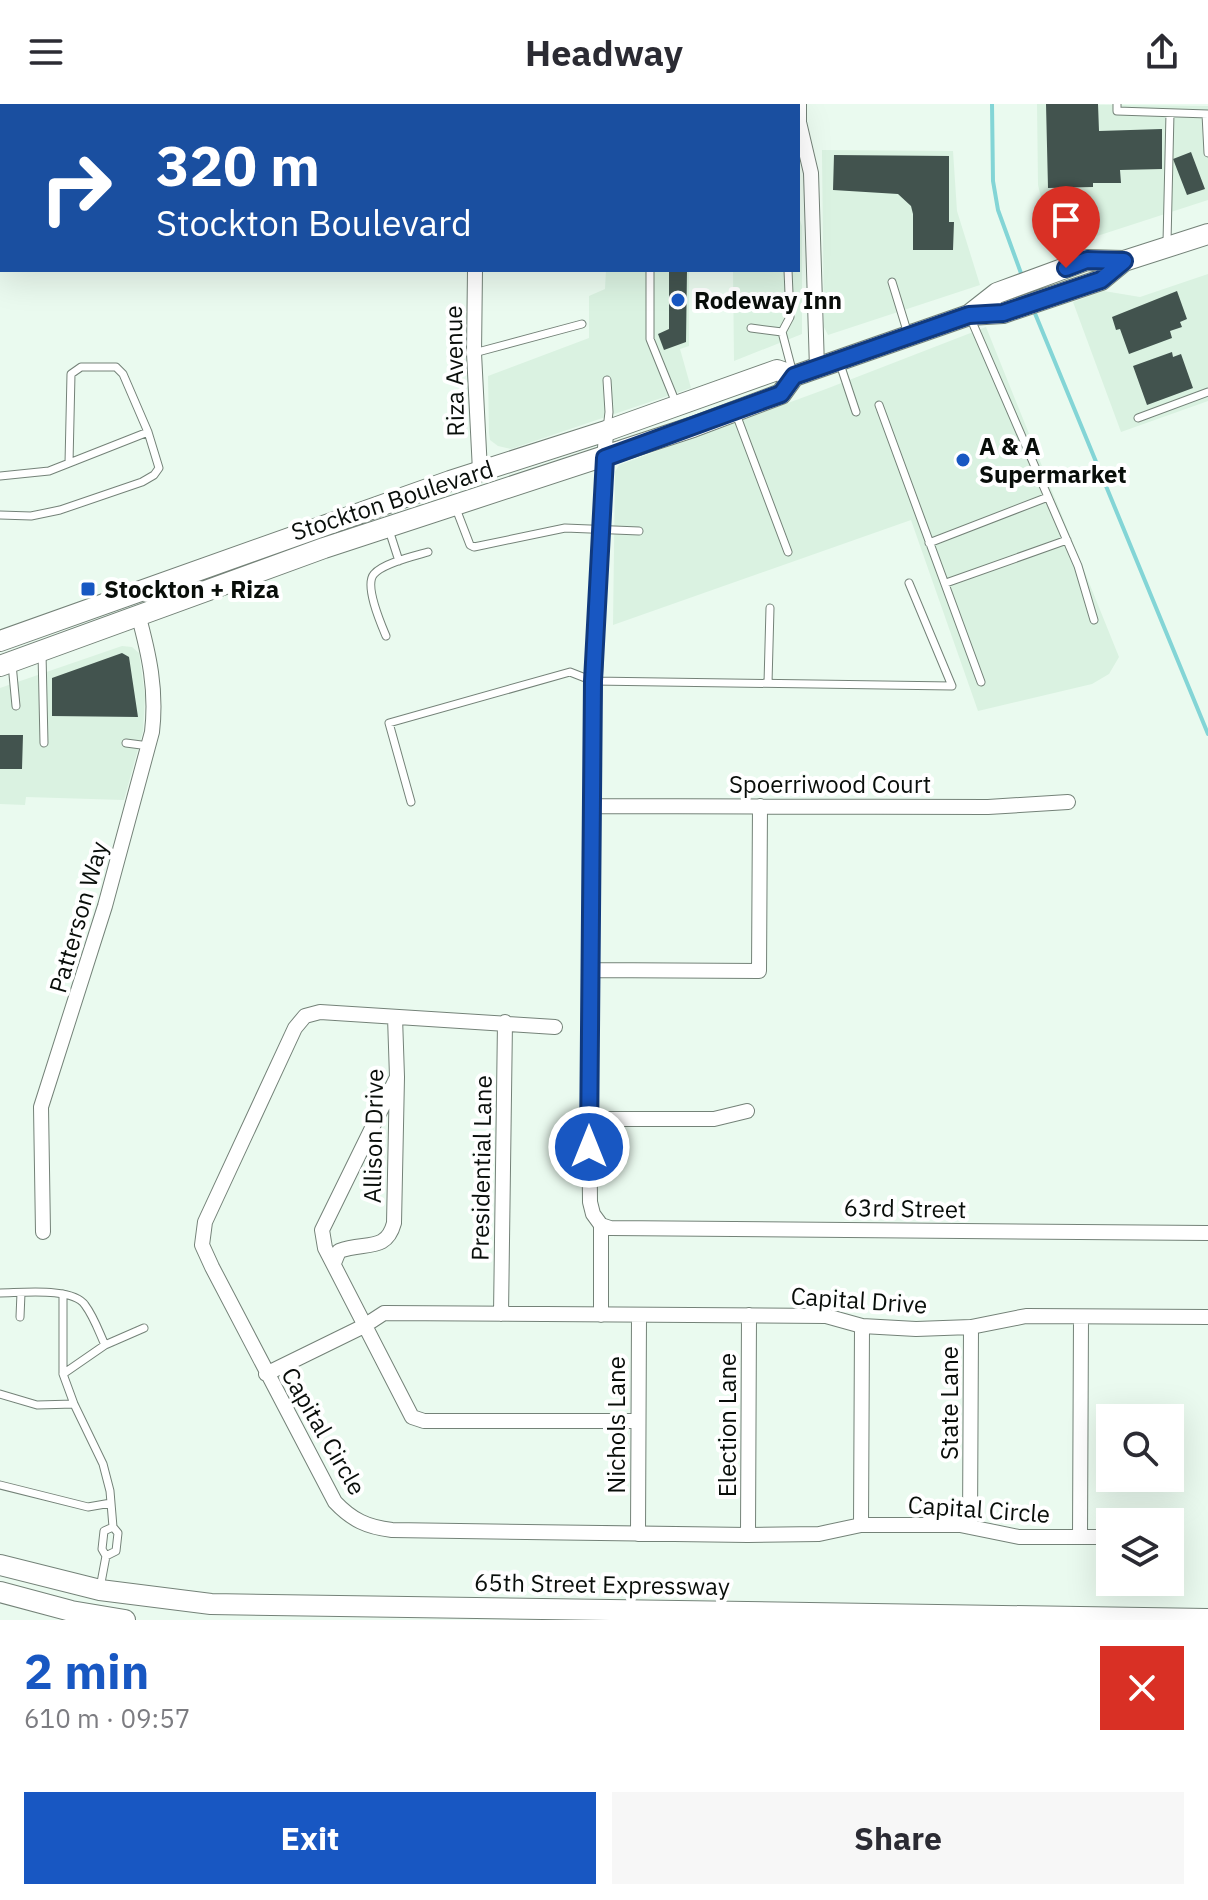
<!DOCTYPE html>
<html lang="en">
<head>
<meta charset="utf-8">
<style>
  :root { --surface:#fff; --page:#f7f7f7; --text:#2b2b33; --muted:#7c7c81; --accent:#1857c2 }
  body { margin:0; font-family:"IBM Plex Sans",sans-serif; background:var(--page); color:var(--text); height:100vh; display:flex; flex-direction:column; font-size:30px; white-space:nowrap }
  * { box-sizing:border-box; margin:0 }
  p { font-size:26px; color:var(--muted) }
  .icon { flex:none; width:44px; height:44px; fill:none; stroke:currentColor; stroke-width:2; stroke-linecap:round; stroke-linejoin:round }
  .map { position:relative; height:1516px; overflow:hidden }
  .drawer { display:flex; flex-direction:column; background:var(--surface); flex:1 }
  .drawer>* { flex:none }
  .banner { position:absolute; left:0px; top:0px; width:800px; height:168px; box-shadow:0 8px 32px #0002; background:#1a4fa0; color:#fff; overflow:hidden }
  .tools { position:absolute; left:1096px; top:1300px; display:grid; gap:16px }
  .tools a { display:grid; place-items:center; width:88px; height:88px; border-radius:0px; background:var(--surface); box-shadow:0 8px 32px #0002; font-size:40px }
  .pin { position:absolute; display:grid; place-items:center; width:68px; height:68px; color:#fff; margin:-82px -34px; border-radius:50% 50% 50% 0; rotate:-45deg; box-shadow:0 0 8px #0007 }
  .pin .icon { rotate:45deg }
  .me { position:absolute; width:88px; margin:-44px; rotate:0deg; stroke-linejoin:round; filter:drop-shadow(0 0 6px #0008) }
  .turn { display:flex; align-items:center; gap:28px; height:168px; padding:0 24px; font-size:36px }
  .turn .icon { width:104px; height:104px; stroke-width:2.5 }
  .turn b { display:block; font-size:56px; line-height:68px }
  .round { display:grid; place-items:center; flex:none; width:84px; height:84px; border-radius:0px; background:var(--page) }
  .overview { display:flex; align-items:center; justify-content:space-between; height:136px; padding:0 24px }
  h1 { font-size:48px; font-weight:700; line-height:60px; color:var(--accent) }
  .cta { display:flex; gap:16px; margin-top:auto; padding:16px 24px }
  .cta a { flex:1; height:92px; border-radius:0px; background:var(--accent); color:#fff; font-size:32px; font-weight:700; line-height:92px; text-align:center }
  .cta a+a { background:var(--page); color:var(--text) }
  header { display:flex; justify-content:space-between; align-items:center; height:104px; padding:0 24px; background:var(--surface); font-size:36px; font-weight:700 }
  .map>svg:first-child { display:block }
  .built { fill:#daf2e1 }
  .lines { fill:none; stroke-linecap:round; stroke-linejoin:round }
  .stream { stroke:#83d5d6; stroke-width:4 }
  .building { fill:#42534e }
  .lane-casing { stroke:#748278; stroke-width:9 }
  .street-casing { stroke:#748278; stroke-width:16 }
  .secondary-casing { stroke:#748278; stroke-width:22 }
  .lane { stroke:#fff; stroke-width:7 }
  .street { stroke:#fff; stroke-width:14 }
  .secondary { stroke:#fff; stroke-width:20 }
  .route-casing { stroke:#10397e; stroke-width:20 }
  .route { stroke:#1857c2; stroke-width:14 }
  .poi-dot { fill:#1857c2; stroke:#fff; stroke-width:3 }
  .labels { text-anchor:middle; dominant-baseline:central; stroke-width:8; stroke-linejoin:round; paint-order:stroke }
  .poi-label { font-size:24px; font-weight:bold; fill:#090e0a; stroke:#fff; text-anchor:start }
  .street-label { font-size:24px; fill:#090e0a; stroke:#fff }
</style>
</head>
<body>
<header><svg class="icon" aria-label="menu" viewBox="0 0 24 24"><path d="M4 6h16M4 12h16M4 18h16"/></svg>Headway<svg class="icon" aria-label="share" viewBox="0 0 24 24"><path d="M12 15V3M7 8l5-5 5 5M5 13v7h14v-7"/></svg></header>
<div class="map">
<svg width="1208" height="1516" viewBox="0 0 1208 1516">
  <rect width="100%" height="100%" fill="#eafaef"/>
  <!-- built -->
  <path class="built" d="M1037,0L1208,2V96L1057,145L1046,114L1038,81Z
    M822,46L953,47L957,107L980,181L828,231L824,223Z
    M798,110L802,122V230L734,257L733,166H798Z
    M606,166H689V242L680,245L691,284L511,345L498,342L490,336L489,329L488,272L589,234V192L605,185Z
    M1208,170V297L1121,328L1073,198L1104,187L1140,193Z
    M986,223L1119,553L1109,570L1092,580L978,607L911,416L613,521L615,368L619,361L826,285Z
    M122,542L132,543L139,549L145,592L143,627L124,696L26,693L25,701L0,700V584Z"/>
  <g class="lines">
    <!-- stream -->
    <path class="stream" d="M992,0L993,77L998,106L1022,172
      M1034,207L1208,630"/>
  </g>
  <!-- building -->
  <path class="building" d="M1046,0H1098L1099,27L1162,25V65L1120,66L1121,79H1093V83L1048,84Z
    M1191,48L1205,85L1187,91L1173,55Z
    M834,51L949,52V118H954L953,146H913V110L911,102L898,90L833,86Z
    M669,166H687L686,238L664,246L658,230L669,225Z
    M1177,187L1187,215L1180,218L1182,223L1170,227L1172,234L1129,250L1120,225L1116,226L1112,213Z
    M1172,248L1173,253L1181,250L1193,284L1147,301L1133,262Z
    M122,549L129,553L138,613L52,612V574Z
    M0,631H23L22,665H0Z"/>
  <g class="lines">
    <defs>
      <path id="lane" d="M1117,0V7L1208,10
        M210,2V0
        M602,2L608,0
        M1206,10L1208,49
        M1167,138L1170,9
        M650,166V235L676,299
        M788,166L790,213L782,228L792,266
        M892,178L908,230
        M970,213L1078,462L1094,516
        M751,224L782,228
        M474,249L582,220
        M839,257L856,308
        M879,301L981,578
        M736,310L788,448
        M1138,314L1208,288
        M607,325L609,308L607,276
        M69,359L71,270L81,263H116L123,270L148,328
        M0,372L49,367L148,328L159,364L154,371L142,378L60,406L31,412L0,411
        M455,402L470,441L474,443L565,424L639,427
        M389,426L399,457
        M929,439L1048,393
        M946,479L1067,436
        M386,532C381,520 364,481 374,470C383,459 414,452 428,448
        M42,549L44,639
        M12,560L16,602
        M768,579L770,504
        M126,639L149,642
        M411,698L389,619L570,568L593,577L952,582L909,479
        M0,1189C21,1189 73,1183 85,1201C94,1213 99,1228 105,1241
        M63,1190V1270L74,1300L103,1360L110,1387L113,1423L118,1429L116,1447L106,1452
        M20,1213L21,1189
        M63,1270L105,1241L144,1224
        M0,1290L37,1301L74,1300
        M0,1381L88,1403L111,1399
        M100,1484L106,1452L102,1445L104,1427L113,1423"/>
      <path id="street" d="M799,0V18L811,69L817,264
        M478,2V0
        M475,166L474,249L480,367
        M592,702L988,703L1068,698
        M590,866L759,867L760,702
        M555,923L320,908L305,912L295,924L205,1118L202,1141L212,1163L335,1398C352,1416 367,1423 392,1426L748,1431L819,1430L861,1421H960L1019,1433H1110
        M397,973L322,1126L325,1144L412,1313L424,1317H638
        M589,1015H714L747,1007
        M601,1121L593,1110L590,1098C587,841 591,584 606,327
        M601,1121L610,1124L1208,1129
        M43,1128L41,1003L105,802L152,628C157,586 149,550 138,510
        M334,1159L339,1147C365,1137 386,1149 394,1119L397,973L395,913
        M501,1210L505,918
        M601,1211V1121
        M266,1270L364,1222L384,1209L826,1212L862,1222L916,1225L971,1223L1026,1212L1208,1213
        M861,1421L862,1222
        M970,1423L971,1223
        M638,1430L639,1212
        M748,1431L749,1211
        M1080,1433L1081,1213"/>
      <path id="secondary" d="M969,211L997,189L1087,156L1124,157L1208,130
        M0,537L450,377L606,327L777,266L794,272
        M0,562L324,444L693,323L781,290L794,272L969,211L1003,209L1101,176L1124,157
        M0,1461L100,1486L211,1500L1208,1515
        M0,1488L71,1507L125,1516"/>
    </defs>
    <!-- lane casing -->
    <use href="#lane" class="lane-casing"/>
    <!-- street casing -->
    <use href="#street" class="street-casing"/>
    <!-- secondary casing -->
    <use href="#secondary" class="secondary-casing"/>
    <!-- lane -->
    <use href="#lane" class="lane"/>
    <!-- street -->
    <use href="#street" class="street"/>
    <!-- secondary -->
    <use href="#secondary" class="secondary"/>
  </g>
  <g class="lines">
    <defs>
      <path id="route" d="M589,1043L593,577L605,354L781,290L794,272L817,264L969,211L1003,209L1101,176L1124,157L1087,156L1066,164"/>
    </defs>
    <!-- route casing -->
    <use href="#route" class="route-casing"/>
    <!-- route -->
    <use href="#route" class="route"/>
  </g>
  <!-- markers -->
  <g class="poi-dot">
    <circle cx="678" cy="196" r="8"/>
    <circle cx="963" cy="356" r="8"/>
    <rect x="80" y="477" width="16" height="16" rx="4"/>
  </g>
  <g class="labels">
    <!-- poi labels -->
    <g class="poi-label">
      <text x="694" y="196">Rodeway Inn</text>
      <text x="979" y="342">A &amp; A<tspan x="979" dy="28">Supermarket</tspan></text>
      <text x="104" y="485">Stockton + Riza</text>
    </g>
    <!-- street labels -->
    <g class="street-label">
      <text transform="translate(454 267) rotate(-91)">Riza Avenue</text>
      <text transform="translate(392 396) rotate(-18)">Stockton Boulevard</text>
      <text x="830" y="680">Spoerriwood Court</text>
      <text transform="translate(78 813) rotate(-74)">Patterson Way</text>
      <text transform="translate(373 1032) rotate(-89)">Allison Drive</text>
      <text transform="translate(481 1064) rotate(-89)">Presidential Lane</text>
      <text transform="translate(905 1104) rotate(1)">63rd Street</text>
      <text transform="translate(859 1196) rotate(4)">Capital Drive</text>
      <text transform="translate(949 1299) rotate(-90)">State Lane</text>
      <text transform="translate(616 1321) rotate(-90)">Nichols Lane</text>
      <text transform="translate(727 1321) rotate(-90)">Election Lane</text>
      <text transform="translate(324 1327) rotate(60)">Capital Circle</text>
      <text transform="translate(979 1405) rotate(4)">Capital Circle</text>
      <text transform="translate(602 1480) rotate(1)">65th Street Expressway</text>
    </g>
  </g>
</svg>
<div class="tools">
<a><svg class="icon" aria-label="search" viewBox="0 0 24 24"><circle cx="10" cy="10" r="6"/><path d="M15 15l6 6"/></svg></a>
<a><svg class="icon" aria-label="layers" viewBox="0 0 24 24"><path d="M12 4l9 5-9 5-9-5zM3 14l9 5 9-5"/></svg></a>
</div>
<div class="pin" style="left:1066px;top:164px;background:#d93025"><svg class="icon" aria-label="arrive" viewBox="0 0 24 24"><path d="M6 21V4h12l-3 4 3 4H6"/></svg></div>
<svg class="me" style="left:589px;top:1043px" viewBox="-20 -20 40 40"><circle r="17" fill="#1857c2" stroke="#fff" stroke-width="3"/><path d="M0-11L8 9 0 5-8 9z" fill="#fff"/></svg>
<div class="banner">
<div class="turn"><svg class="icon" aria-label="right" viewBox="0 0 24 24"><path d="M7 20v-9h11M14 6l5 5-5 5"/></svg><div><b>320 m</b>Stockton Boulevard</div></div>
</div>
</div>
<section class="drawer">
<div class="overview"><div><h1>2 min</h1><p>610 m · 09:57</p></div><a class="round" style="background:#d93025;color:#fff"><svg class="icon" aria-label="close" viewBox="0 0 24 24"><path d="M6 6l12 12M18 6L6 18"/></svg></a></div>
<div class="cta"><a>Exit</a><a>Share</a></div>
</section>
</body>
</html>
